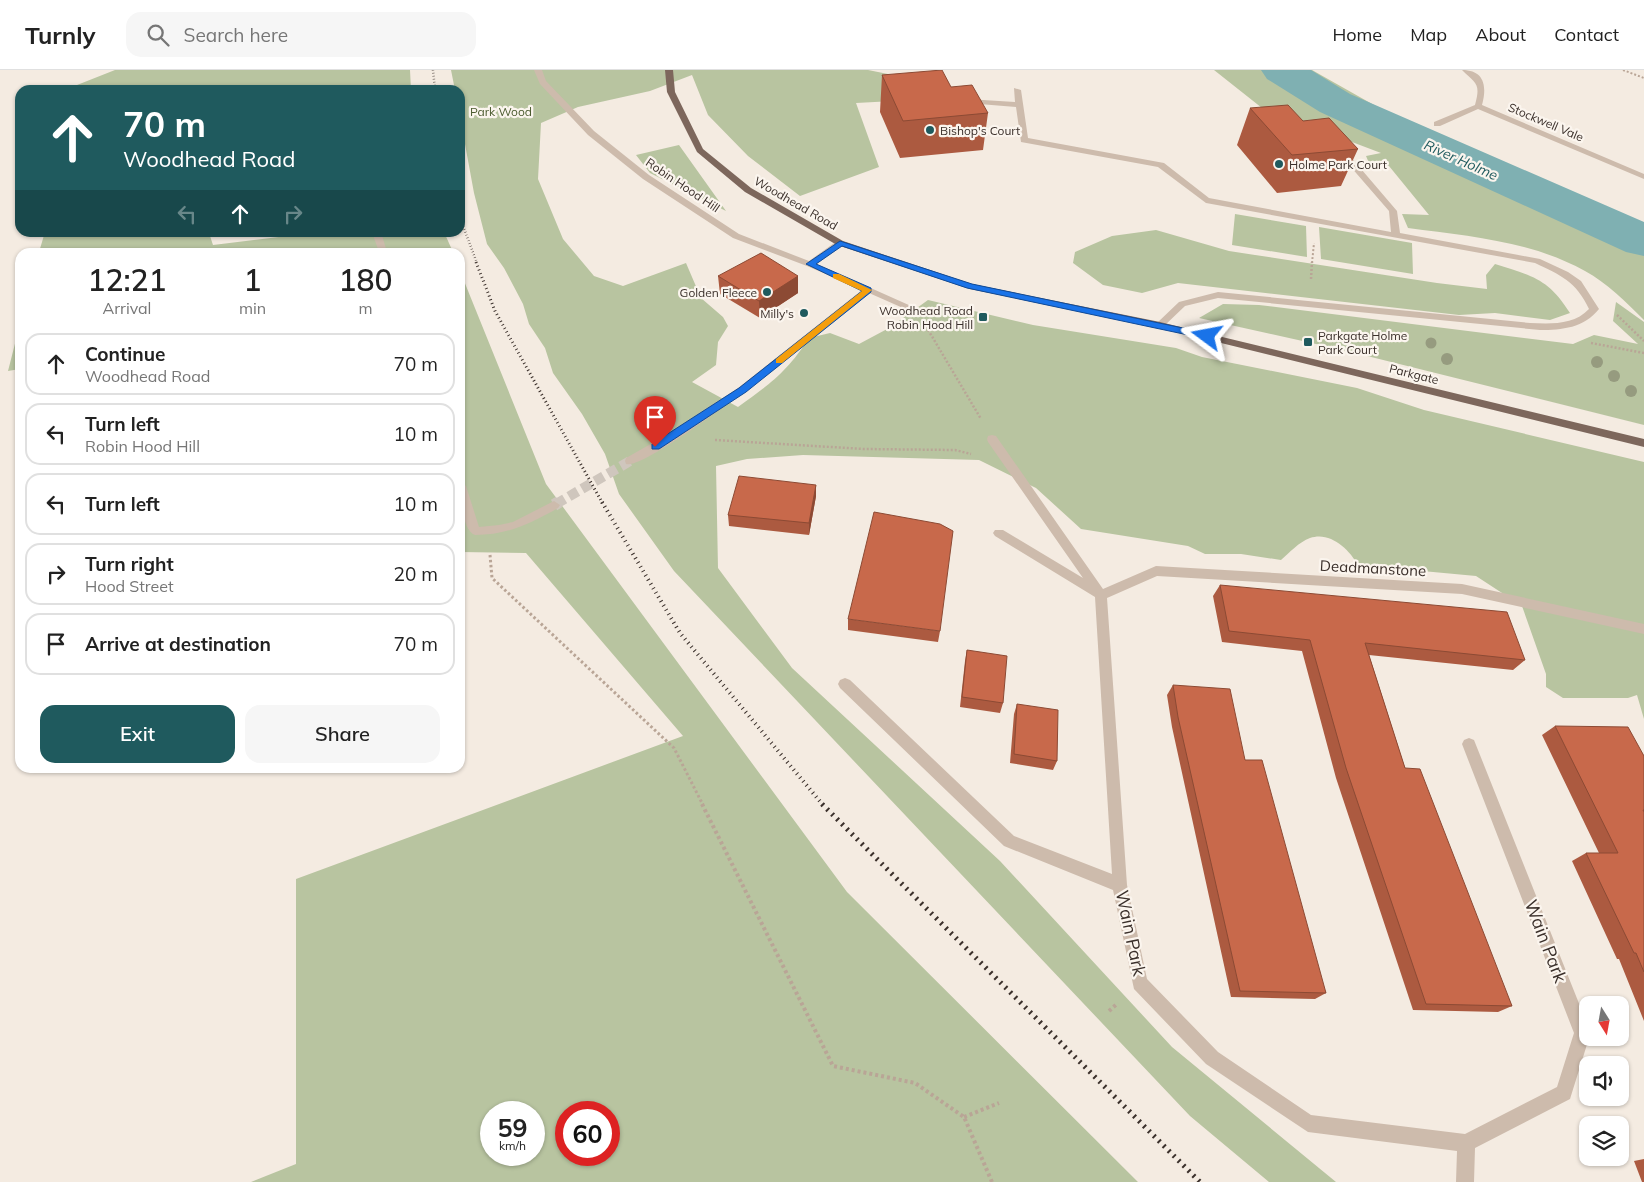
<!DOCTYPE html>
<html lang="en">
<head>
<meta charset="utf-8">
<style>
  :root { --surface:#fff; --page:#f6f6f6; --text:#222; --muted:#767676; --line:#e0e0e0; --accent:#1f5a5e }
  body { margin:0; font-family:Mulish,sans-serif; background:var(--page); color:var(--text); height:100vh; display:flex; flex-direction:column; font-size:19px; white-space:nowrap }
  * { box-sizing:border-box; margin:0 }
  p { font-size:16px; color:var(--muted) }
  .icon { flex:none; width:28px; height:28px; fill:none; stroke:currentColor; stroke-width:2; stroke-linecap:round; stroke-linejoin:round }
  .map { position:relative; flex:1; overflow:hidden }
  .panel { position:absolute; left:15px; top:178px; width:450px; height:525px; display:flex; flex-direction:column; background:var(--surface); border-radius:15px; box-shadow:0 1px 4px #0004 }
  .panel>* { flex:none }
  .top-card { position:absolute; left:15px; top:15px; width:450px; height:152px; border-radius:15px; box-shadow:0 1px 4px #0004; background:#1f5a5e; color:#fff; overflow:hidden }
  .needle { width:32px; rotate:169deg }
  .fabs { position:absolute; left:1579px; top:926px; display:grid; gap:10px }
  .fabs a { display:grid; place-items:center; width:50px; height:50px; border-radius:10px; background:var(--surface); box-shadow:0 1px 4px #0004; font-size:25px }
  .speed { position:absolute; left:480px; top:1031px; display:flex; gap:10px; font-size:25px; font-weight:700; text-align:center }
  .speed>* { display:grid; place-content:center; width:65px; height:65px; border-radius:50%; background:var(--surface); box-shadow:0 1px 4px #0004; line-height:1 }
  .speed small { font-size:12px; font-weight:400 }
  .speed .limit { border:8px solid #d22; background:#fff; color:#111 }
  .pin { position:absolute; display:grid; place-items:center; width:42px; height:42px; color:#fff; margin:-51px -21px; border-radius:50% 50% 50% 0; rotate:-45deg; box-shadow:0 0 5px #0007 }
  .pin .icon { rotate:45deg }
  .me { position:absolute; width:55px; margin:-28px; rotate:283deg; stroke-linejoin:round; filter:drop-shadow(0 0 4px #0008) }
  .turn { display:flex; align-items:center; gap:18px; height:105px; padding:0 25px; font-size:22px }
  .turn .icon { width:65px; height:65px; stroke-width:2.5 }
  .turn b { display:block; font-size:35px; line-height:42px }
  .lanes { display:flex; align-items:center; height:48px; padding:0 25px; background:#0003; justify-content:center; gap:25px; direction:ltr }
  .lanes .off { opacity:.35 }
  .eta { display:flex; justify-content:space-evenly; align-items:center; height:85px; text-align:center }
  .eta b { font-size:30px; font-weight:600; line-height:35px }
  .cta { display:flex; gap:10px; margin-top:auto; padding:10px 25px }
  .cta a { flex:1; height:58px; border-radius:15px; background:var(--accent); color:#fff; font-size:20px; font-weight:600; line-height:58px; text-align:center }
  .cta a+a { background:var(--page); color:var(--text) }
  ul { padding:0; list-style:none }
  li { display:flex; align-items:center; gap:15px; height:62px; margin:0 10px 8px; padding:0 15px; border:2px solid var(--line); border-radius:15px }
  li div { flex:1 }
  li b { display:block; font-size:19px }
  li em { font-style:normal }
  header { display:flex; align-items:center; gap:30px; box-sizing:border-box; height:70px; padding:0 25px; background:var(--surface); border-bottom:1px solid var(--line) }
  header strong { font-size:24px }
  nav { display:flex; gap:28px; margin-inline-start:auto; font-size:18px }
  .search { width:350px; height:45px; background:var(--page); display:flex; align-items:center; gap:12px; box-sizing:border-box; padding:0 18px; border-radius:15px; color:var(--muted); font-size:19px }
  .map>svg:first-child { display:block }
  .green { fill:#b8c4a0; fill-rule:evenodd }
  .lines { fill:none; stroke-linecap:round; stroke-linejoin:round }
  .river { fill:#7fb0b2; fill-rule:evenodd }
  .minor-tunnel-far1 { stroke:#cfc6bd; stroke-width:10; stroke-dasharray:10 5; stroke-linecap:butt }
  .minor-tunnel { stroke:#cfc6bd; stroke-width:12; stroke-dasharray:12 6; stroke-linecap:butt }
  .path-far3 { stroke:#b9a596; stroke-width:2; stroke-dasharray:2 2; stroke-linecap:butt }
  .path-far2 { stroke:#b9a596; stroke-width:2.5; stroke-dasharray:2 2; stroke-linecap:butt }
  .path-far1 { stroke:#b9a596; stroke-width:3; stroke-dasharray:2.5 2.5; stroke-linecap:butt }
  .path { stroke:#b9a596; stroke-width:4; stroke-dasharray:3 3; stroke-linecap:butt }
  .minor { fill:#cdbbac; fill-rule:evenodd }
  .major { fill:#7d675c; fill-rule:evenodd }
  .rail-far3 { stroke:#3b302b; stroke-width:2.5; stroke-dasharray:0.5 2.5; stroke-linecap:butt }
  .rail-far2 { stroke:#3b302b; stroke-width:3; stroke-dasharray:1 3; stroke-linecap:butt }
  .rail-far1 { stroke:#3b302b; stroke-width:4; stroke-dasharray:1 4; stroke-linecap:butt }
  .rail { stroke:#3b302b; stroke-width:5; stroke-dasharray:2 5; stroke-linecap:butt }
  .tree { fill:#969b7f }
  .wall { fill:#ac5a40 }
  .shaded-wall { fill:#8c4a34 }
  .building { fill:#c8694b; stroke:#8c4a34 }
  .route { fill:#1a73e8; stroke:#114b97 }
  .slow { fill:#f59e0b }
  .poi-dot { fill:#1f5a5e; stroke:#fbf5ee; stroke-width:2 }
  .labels { text-anchor:middle; dominant-baseline:central; stroke-width:4.5; stroke-linejoin:round; paint-order:stroke }
  .far-park-label { font-size:12px; fill:#4a5a2e; stroke:#fbf5ee }
  .far-street-label { font-size:12px; fill:#3b302b; stroke:#fbf5ee }
  .far-poi-label { font-size:12px; fill:#3b302b; stroke:#fbf5ee; text-anchor:start }
  .far-water-label { font-size:14px; font-style:italic; fill:#1f5a5e; stroke:#fbf5ee }
  .street-label { font-size:15px; fill:#3b302b; stroke:#fbf5ee }
  .near-street-label { font-size:18px; fill:#3b302b; stroke:#fbf5ee }
</style>
</head>
<body>
<header>
<strong>Turnly</strong>
<div class="search"><svg class="icon" aria-label="search" viewBox="0 0 24 24"><circle cx="10" cy="10" r="6"/><path d="M15 15l6 6"/></svg>Search here</div>
<nav><a>Home</a><a>Map</a><a>About</a><a>Contact</a></nav>
</header>
<div class="map">
<svg width="1644" height="1112" viewBox="0 0 1644 1112">
  <rect width="100%" height="100%" fill="#f4ebe1"/>
  <!-- green -->
  <path class="green" d="M115,0H410L411,20H76L77,15Z
    M451,0H868L928,12L931,29L856,33L879,97L800,126L748,86L708,45L692,5L650,21L578,37L541,53L538,109L563,169L594,206L623,216L686,193L701,228L723,247L728,256L718,272L716,295L692,312L738,337C770,314 787,302 809,268L830,263L859,274L889,258L928,230L1033,255L1176,278L1202,287L1357,318L1424,340L1644,392V649L1637,625L1628,628H1563L1546,617V604L1522,536L1476,506L1358,495C1349,479 1330,461 1310,468C1299,472 1289,483 1281,490L1241,484H1205L1188,476L1081,459L1036,418L979,390L803,385L747,389L716,396L718,498L792,598L1000,791L1172,977L1336,1112H1269L1190,1046L674,501L619,424L605,384L582,344L553,303L545,278L529,254L523,234L504,198L487,174L474,123L460,47V20H455Z
    M1214,0H1312L1404,52L1644,157V250C1626,232 1607,213 1585,201C1531,171 1468,166 1408,158L1402,144L1429,145L1389,96L1369,93L1366,86L1381,83L1262,38Z
    M679,75L726,141L650,103L636,85Z
    M1235,144L1306,156L1307,187L1232,175Z
    M1319,157L1412,173L1413,204L1321,189Z
    M1156,160L1229,181L1437,213L1487,219L1486,205L1495,194C1532,206 1548,208 1570,243L1550,250L1495,243L1459,245L1178,213L1142,223L1103,215L1073,193L1075,182L1112,166Z
    M45,162L209,163L213,175L320,162H444L453,182H39Z
    M460,201L546,414L847,822L1138,1112H251L296,1094V809L683,666L526,483L460,482ZM491,1042H534V1085H491ZM566,1042H609V1085H566Z
    M1616,232L1644,252V355L1343,280L1199,248L1223,234L1259,235L1573,274L1594,265L1638,274L1613,251Z
    M20,254V299L8,301Z"/>
  <g class="lines">
    <!-- river -->
    <path class="river" d="M1261,0H1311L1350,24L1644,152V186L1626,182L1320,42L1267,9Z"/>
    <!-- minor-tunnel-far1 -->
    <path class="minor-tunnel-far1" d="M556,434L630,391"/>
    <!-- minor-tunnel -->
    <path class="minor-tunnel" d="M554,435L559,432"/>
    <!-- path-far3 -->
    <path class="path-far3" d="M1623,0L1644,8
      M1312,193L1314,173"/>
    <!-- path-far2 -->
    <path class="path-far2" d="M1311,209L1312,192
      M1617,245L1644,271
      M924,253L981,349
      M1591,273L1644,283
      M715,370L864,379L955,380L971,384"/>
    <!-- path-far1 -->
    <path class="path-far1" d="M490,485L492,508L674,678L703,735"/>
    <!-- path -->
    <path class="path" d="M702,734L833,996L915,1013L964,1047L992,1112
      M1109,941L1118,933
      M964,1047L999,1033"/>
    <!-- minor -->
    <path class="minor" d="M534,0H542L546,11L594,61L649,105L739,164L809,191L837,171H843V175L817,194L911,236L909,238H903L869,223C840,247 651,401 626,394L625,391L626,388L663,367L738,318L862,220L807,196L733,168L643,109L588,65L540,14Z
      M1462,0C1485,0 1487,17 1482,35L1644,104V109L1478,39L1440,56H1434V52L1475,35C1481,13 1476,14 1462,0Z
      M1014,18L1021,20L1028,68L1164,93L1209,128L1391,162L1389,141L1337,81L1344,79L1397,141L1400,163L1540,189L1568,202L1581,211L1599,239C1584,258 1562,260 1540,260L1218,228L1185,236L1163,257H1157V253L1179,232L1218,222L1530,253C1551,254 1574,255 1589,239C1576,211 1560,205 1535,193L1206,133L1158,97L1021,72L1016,37L967,33L963,31L967,29L1015,32Z
      M372,162H381L387,182H379Z
      M992,365L996,366L1103,519L1156,496L1462,514L1644,554V564L1462,524L1157,506L1107,528L1127,815L1147,909L1218,982L1311,1045L1465,1064L1557,1017L1574,963L1462,674L1464,670L1469,668L1474,670L1588,956L1589,968L1570,1029L1475,1078L1474,1112H1456L1457,1081L1308,1062L1206,994L1134,919L1113,820L1004,776L840,618L838,614L840,610L845,608L850,610L1014,766L1112,804L1095,527L995,466L993,463L995,460H1003L1083,508L988,372L987,369L988,366Z
      M460,412L466,416L479,457L499,455L513,452L554,431L560,435L558,438C530,454 507,465 475,465C462,461 460,424 460,412Z"/>
    <!-- major -->
    <path class="major" d="M665,0H673L675,22L703,79L751,118L843,171L972,214L1160,252L1644,369V377L1160,258L970,219L837,175L745,122L697,82L667,22Z"/>
    <!-- rail-far3 -->
    <path class="rail-far3" d="M433,0L435,20
      M460,148L477,193"/>
    <!-- rail-far2 -->
    <path class="rail-far2" d="M476,192L495,241L603,434"/>
    <!-- rail-far1 -->
    <path class="rail-far1" d="M602,432L680,563L823,735"/>
    <!-- rail -->
    <path class="rail" d="M822,734L1200,1112"/>
  </g>
  <!-- trees -->
  <g class="tree">
    <circle cx="1431" cy="273" r="5.5"/>
    <circle cx="1447" cy="289" r="6"/>
    <circle cx="1597" cy="292" r="6"/>
    <circle cx="1614" cy="306" r="6"/>
    <circle cx="1631" cy="321" r="6"/>
  </g>
  <!-- wall -->
  <path class="wall" d="M882,5L951,17L988,43L983,80L900,88L880,42Z
    M1250,38L1303,51L1358,79L1341,116L1277,123L1237,75Z
    M718,206H798V223L760,248L720,224Z
    M816,415V426L809,465L729,456L728,445Z
    M1220,515L1525,590L1513,600L1369,585L1405,698L1512,936L1498,942L1413,940L1336,708L1302,581L1222,572L1213,526Z
    M848,549L940,561L938,572L848,560Z
    M967,580L1003,633L1000,643L960,637L965,591Z
    M1173,615L1245,690L1326,923L1315,929L1231,927L1172,657L1167,625Z
    M1017,634L1057,691L1053,700L1010,693L1014,644Z
    M1555,656L1644,686V951L1619,889H1617L1572,791L1586,783H1599L1542,665Z
    M1644,1089V1112H1642L1634,1091Z"/>
  <!-- shaded-wall -->
  <path class="shaded-wall" d="M798,206V223L760,248L759,231Z
    M816,415V426L809,465V453Z"/>
  <!-- building -->
  <path class="building" d="M942,0L951,17L972,15L988,43L903,51L882,5Z
    M1288,35L1303,51L1329,48L1358,79L1292,85L1250,38Z
    M761,183L798,206L759,231L718,206Z
    M739,406L816,415L809,453L728,445Z
    M874,442L940,454L953,461L940,561L848,549Z
    M1220,515L1507,542L1525,590L1365,573L1405,698L1420,699L1512,936L1426,934L1346,698L1310,570L1229,561Z
    M967,580L1007,586L1003,633L962,627Z
    M1173,615L1230,619L1245,690H1262L1326,923L1240,921L1178,647Z
    M1017,634L1058,640L1057,691L1014,684Z
    M1555,656L1628,657L1644,686V740H1643L1644,742V902L1636,883H1634L1586,783H1618Z"/>
  <!-- route -->
  <path class="route" d="M840,171L972,214L1207,263L1212,266L1207,269L967,218L842,176L816,194L871,218V222L746,322L659,379H652V374L739,318L862,221L806,194Z"/>
  <!-- slow -->
  <path class="slow" d="M833,204H839L872,220L782,293H776V289L862,221L833,208Z"/>
  <!-- markers -->
  <g class="poi-dot">
    <circle cx="930" cy="60" r="5"/>
    <circle cx="1279" cy="94" r="5"/>
    <circle cx="767" cy="222" r="5"/>
    <circle cx="804" cy="243" r="5"/>
    <rect x="978" y="242" width="10" height="10" rx="2.5"/>
    <rect x="1303" y="267" width="10" height="10" rx="2.5"/>
  </g>
  <g class="labels">
    <!-- far-park labels -->
    <g class="far-park-label">
      <text x="501" y="41">Park Wood</text>
    </g>
    <!-- far-street labels -->
    <g class="far-street-label">
      <text transform="translate(1546 52) rotate(23)">Stockwell Vale</text>
      <text transform="translate(683 115) rotate(34)">Robin Hood Hill</text>
      <text transform="translate(796 133) rotate(30)">Woodhead Road</text>
      <text transform="translate(1414 304) rotate(14)">Parkgate</text>
    </g>
    <!-- far-poi labels -->
    <g class="far-poi-label">
      <text x="940" y="60">Bishop's Court</text>
      <text x="1289" y="94">Holme Park Court</text>
      <text x="757" y="222" text-anchor="end">Golden Fleece</text>
      <text x="973" y="240" text-anchor="end">Woodhead Road<tspan x="973" dy="14">Robin Hood Hill</tspan></text>
      <text x="794" y="243" text-anchor="end">Milly's</text>
      <text x="1318" y="265">Parkgate Holme<tspan x="1318" dy="14">Park Court</tspan></text>
    </g>
    <!-- far-water labels -->
    <g class="far-water-label">
      <text transform="translate(1461 90) rotate(24)">River Holme</text>
    </g>
    <!-- street labels -->
    <g class="street-label">
      <text transform="translate(1373 498) rotate(3)">Deadmanstone</text>
    </g>
    <!-- near-street labels -->
    <g class="near-street-label">
      <text transform="translate(1131 863) rotate(78)">Wain Park</text>
      <text transform="translate(1546 871) rotate(69)">Wain Park</text>
    </g>
  </g>
</svg>
<div class="fabs">
<a><svg class="needle" viewBox="-14 -14 28 28"><path d="M0-13l5 13h-10z" fill="#e53935"/><path d="M0 13l5-13h-10z" fill="#767676"/></svg></a>
<a><svg class="icon" aria-label="sound" viewBox="0 0 24 24"><path d="M4 9h4l5-4v14l-5-4H4zM17 9q2 3 0 6"/></svg></a>
<a><svg class="icon" aria-label="layers" viewBox="0 0 24 24"><path d="M12 4l9 5-9 5-9-5zM3 14l9 5 9-5"/></svg></a>
</div>
<div class="speed"><div>59<small>km/h</small></div><div class="limit">60</div></div>
<div class="pin" style="left:655px;top:377px;background:#d93025"><svg class="icon" aria-label="arrive" viewBox="0 0 24 24"><path d="M6 21V4h12l-3 4 3 4H6"/></svg></div>
<svg class="me" style="left:1207px;top:266px" viewBox="-20 -20 40 40"><path d="M0-17L14 15 0 8-14 15z" fill="#1a73e8" stroke="#fff" stroke-width="4"/></svg>
<div class="top-card">
<div class="turn"><svg class="icon" aria-label="ahead" viewBox="0 0 24 24"><path d="M12 20V5M6 11l6-6 6 6"/></svg><div><b>70 m</b>Woodhead Road</div></div>
<div class="lanes"><svg class="icon off" aria-label="left" viewBox="0 0 24 24"><path d="M17 20v-9H6M10 6l-5 5 5 5"/></svg><svg class="icon" aria-label="ahead" viewBox="0 0 24 24"><path d="M12 20V5M6 11l6-6 6 6"/></svg><svg class="icon off" aria-label="right" viewBox="0 0 24 24"><path d="M7 20v-9h11M14 6l5 5-5 5"/></svg></div>
</div>
<section class="panel">
<div class="eta">
<div><b>12:21</b><p>Arrival</p></div>
<div><b>1</b><p>min</p></div>
<div><b>180</b><p>m</p></div>
</div>
<ul>
<li><svg class="icon" aria-label="ahead" viewBox="0 0 24 24"><path d="M12 20V5M6 11l6-6 6 6"/></svg><div><b>Continue</b><p>Woodhead Road</p></div><em>70 m</em></li>
<li><svg class="icon" aria-label="left" viewBox="0 0 24 24"><path d="M17 20v-9H6M10 6l-5 5 5 5"/></svg><div><b>Turn left</b><p>Robin Hood Hill</p></div><em>10 m</em></li>
<li><svg class="icon" aria-label="left" viewBox="0 0 24 24"><path d="M17 20v-9H6M10 6l-5 5 5 5"/></svg><div><b>Turn left</b></div><em>10 m</em></li>
<li><svg class="icon" aria-label="right" viewBox="0 0 24 24"><path d="M7 20v-9h11M14 6l5 5-5 5"/></svg><div><b>Turn right</b><p>Hood Street</p></div><em>20 m</em></li>
<li><svg class="icon" aria-label="arrive" viewBox="0 0 24 24"><path d="M6 21V4h12l-3 4 3 4H6"/></svg><div><b>Arrive at destination</b></div><em>70 m</em></li>
</ul>
<div class="cta"><a>Exit</a><a>Share</a></div>
</section>
</div>
</body>
</html>
